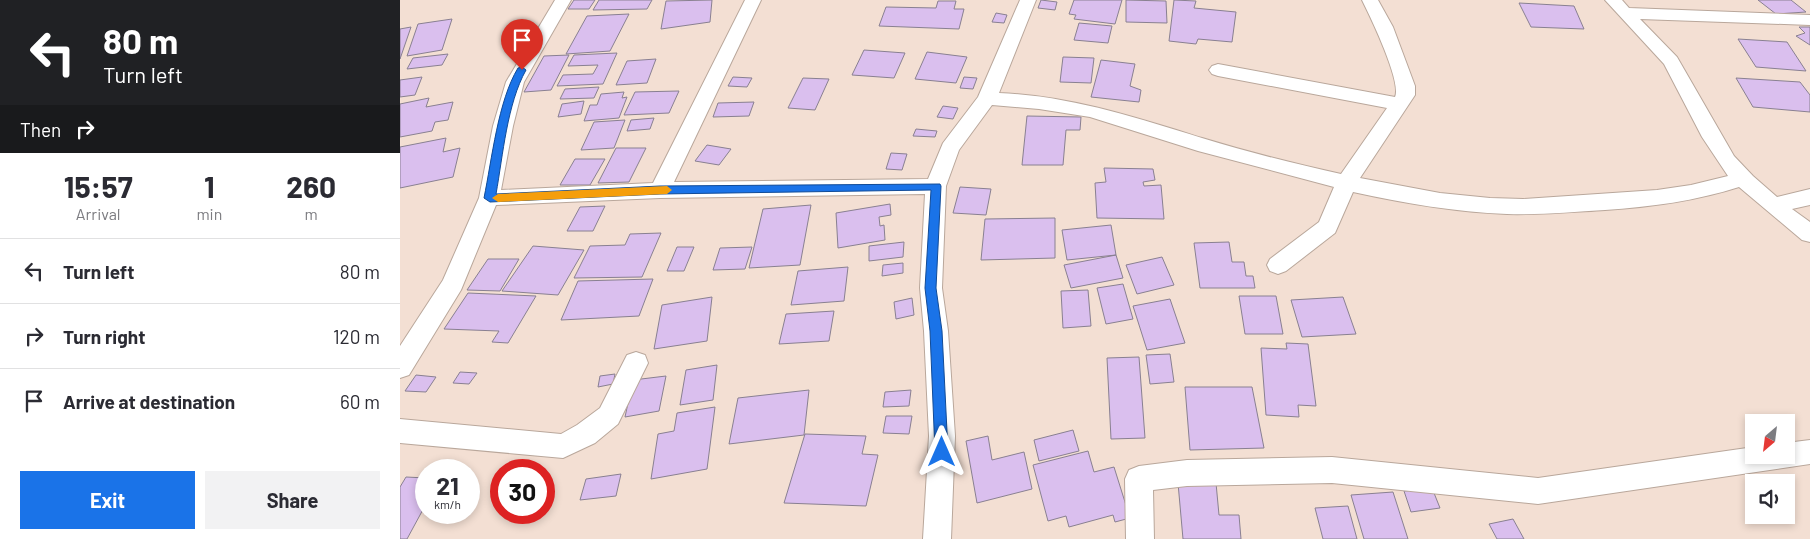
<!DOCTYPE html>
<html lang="en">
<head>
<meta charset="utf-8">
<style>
  :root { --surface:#fff; --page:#f2f2f3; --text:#2b2b33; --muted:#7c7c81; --line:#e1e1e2; --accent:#1a73e8 }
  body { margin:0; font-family:Barlow,sans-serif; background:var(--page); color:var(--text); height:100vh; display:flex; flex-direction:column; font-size:19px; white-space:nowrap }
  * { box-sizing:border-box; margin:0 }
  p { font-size:16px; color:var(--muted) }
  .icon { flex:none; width:28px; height:28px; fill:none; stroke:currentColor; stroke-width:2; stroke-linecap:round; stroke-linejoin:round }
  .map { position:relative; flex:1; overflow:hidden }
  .panel { display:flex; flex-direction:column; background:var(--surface); width:400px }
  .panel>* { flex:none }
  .guide { background:#202124; color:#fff; overflow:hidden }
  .needle { width:32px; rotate:208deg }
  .fabs { position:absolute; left:1345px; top:414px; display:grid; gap:10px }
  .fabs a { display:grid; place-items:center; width:50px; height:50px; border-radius:0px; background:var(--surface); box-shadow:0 2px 8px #0003; font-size:25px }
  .speed { position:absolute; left:15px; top:459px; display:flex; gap:10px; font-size:25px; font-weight:700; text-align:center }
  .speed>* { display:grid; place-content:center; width:65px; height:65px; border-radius:50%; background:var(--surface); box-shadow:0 2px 8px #0003; line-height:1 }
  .speed small { font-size:12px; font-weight:400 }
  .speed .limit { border:8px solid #d22; background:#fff; color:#111 }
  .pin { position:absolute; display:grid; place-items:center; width:42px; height:42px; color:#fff; margin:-51px -21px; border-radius:50% 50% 50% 0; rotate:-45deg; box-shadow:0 0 5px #0007 }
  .pin .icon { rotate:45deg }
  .me { position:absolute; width:55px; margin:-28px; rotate:0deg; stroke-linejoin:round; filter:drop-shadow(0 0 4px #0008) }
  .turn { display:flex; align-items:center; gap:18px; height:105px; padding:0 20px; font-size:22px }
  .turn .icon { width:65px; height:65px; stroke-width:2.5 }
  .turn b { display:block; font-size:35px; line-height:42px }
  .then { display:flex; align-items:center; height:48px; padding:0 20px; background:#0003; gap:10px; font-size:19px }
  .eta { display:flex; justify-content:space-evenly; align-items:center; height:85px; text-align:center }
  .eta b { font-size:30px; font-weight:700; line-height:35px }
  .primary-button { display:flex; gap:10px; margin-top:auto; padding:10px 20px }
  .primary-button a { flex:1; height:58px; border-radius:0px; background:var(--accent); color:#fff; font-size:20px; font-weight:700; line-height:58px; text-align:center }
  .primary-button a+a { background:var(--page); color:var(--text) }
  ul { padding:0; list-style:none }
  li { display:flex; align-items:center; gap:15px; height:65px; padding:0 20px; border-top:1px solid var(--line) }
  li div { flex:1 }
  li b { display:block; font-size:19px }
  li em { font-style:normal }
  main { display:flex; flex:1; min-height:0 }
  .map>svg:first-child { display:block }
  .building { fill:#dabfee; stroke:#898091 }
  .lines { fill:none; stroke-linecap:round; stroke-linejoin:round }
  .minor-casing { stroke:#b9a79b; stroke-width:2 }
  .minor { fill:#fff; fill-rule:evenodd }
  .route { fill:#1a73e8; stroke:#114b97 }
  .slow { fill:#f59e0b }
</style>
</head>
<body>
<main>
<section class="panel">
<div class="guide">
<div class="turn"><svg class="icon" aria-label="left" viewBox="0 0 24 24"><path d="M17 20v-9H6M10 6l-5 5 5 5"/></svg><div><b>80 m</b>Turn left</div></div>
<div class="then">Then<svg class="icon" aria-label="right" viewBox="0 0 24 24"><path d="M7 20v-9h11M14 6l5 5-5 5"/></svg></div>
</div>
<div class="eta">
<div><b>15:57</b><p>Arrival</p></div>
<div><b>1</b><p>min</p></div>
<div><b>260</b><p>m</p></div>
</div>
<ul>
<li><svg class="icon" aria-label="left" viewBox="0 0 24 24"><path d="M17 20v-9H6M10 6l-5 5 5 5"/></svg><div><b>Turn left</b></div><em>80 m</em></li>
<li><svg class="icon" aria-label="right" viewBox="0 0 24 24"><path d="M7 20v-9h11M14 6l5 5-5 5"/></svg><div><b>Turn right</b></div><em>120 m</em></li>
<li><svg class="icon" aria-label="arrive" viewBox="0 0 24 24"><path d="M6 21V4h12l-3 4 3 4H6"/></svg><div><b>Arrive at destination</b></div><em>60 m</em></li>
</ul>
<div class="primary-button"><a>Exit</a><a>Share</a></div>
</section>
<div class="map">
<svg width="1410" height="539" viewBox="0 0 1410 539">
  <rect width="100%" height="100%" fill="#f3dfd3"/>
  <!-- building -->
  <path class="building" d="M174,0H195L189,9H168Z
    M199,0H252L247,9L193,10Z
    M312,0L310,22L261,29L266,1Z
    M641,0L657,2L655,10L638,8Z
    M674,0H722L715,24L674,19L676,15L669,14Z
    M726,0L766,1L767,23L726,22Z
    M774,0L796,1L794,8L836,12L832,42L798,39L796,44L769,41Z
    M1358,0H1391L1406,12L1376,14Z
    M538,1H556L554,9H564L559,29L479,26L486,7L536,8Z
    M1119,3L1174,6L1184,29L1131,27Z
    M596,13L607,15L604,23L592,22Z
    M229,14L210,51L166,54L187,16Z
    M52,19L42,50L7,56L18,24Z
    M679,23L712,26L708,43L674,40Z
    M11,27L0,59V29Z
    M1399,27H1410V45L1396,36L1405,33Z
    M1338,39L1387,42L1406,71L1356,67Z
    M464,50L505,53L494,78L452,75Z
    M527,52L567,57L556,83L515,79Z
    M217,53L203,84L157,86L163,75L193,74L198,65L168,66L174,55Z
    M48,54L42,65L7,69L13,58Z
    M169,55L151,90L124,92L144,56Z
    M663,57L694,58L691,83L660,82Z
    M256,59L247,83L216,85L227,61Z
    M701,60L735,64L730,86L741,90L739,102L691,97Z
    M22,77L15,95L0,97V80Z
    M333,77L352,78L347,87L328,86Z
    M564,77L577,78L573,89L560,88Z
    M403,78L429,79L415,110L388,108Z
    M1336,78L1400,82L1410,95V112L1353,107Z
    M199,87L194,98L160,99L165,89Z
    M279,91L269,113L224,115L235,92Z
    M224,92L222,98L227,97L219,118L184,121L190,105H197L201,94Z
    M29,98L26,107L53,102L48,120L35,122L32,131L0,137V104Z
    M184,101L181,114L158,117L162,104Z
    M354,102L349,116L313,117L318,103Z
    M543,106L558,108L553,119L537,117Z
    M627,116L681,117L680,130H666L663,165H622Z
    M254,118L250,129L227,131L231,120Z
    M225,120L214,148L181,150L194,122Z
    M516,129L537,131L535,137L513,136Z
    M46,138L43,152L60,148L53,177L0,188V147Z
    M307,145L331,149L319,165L295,161Z
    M216,148H246L229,182L198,183Z
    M491,153L507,154L502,170L486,169Z
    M175,159H205L190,185H160Z
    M704,168L753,169L755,180L743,182L744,186L761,185L764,219L697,218L695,183L706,182Z
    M560,187L591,189L586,215L553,213Z
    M490,204L491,215L479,217L480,226L484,225L485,240L438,248L436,213Z
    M411,205L400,265L349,268L363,209Z
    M205,206L193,231H167L180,207Z
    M655,218V258L581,260L585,219Z
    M711,225L716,255L667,260L662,230Z
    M261,233L242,277L174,278L190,246L225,245L230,234Z
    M504,242L503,257L469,261V246Z
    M829,242L832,262H844L846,276H853L855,288H800L794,243Z
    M133,246L184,250L158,295L102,291Z
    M277,247H294L284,271H267Z
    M352,247L345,269L313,270L320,248Z
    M716,255L723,278L671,288L664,265Z
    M762,257L774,285L737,294L726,265Z
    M88,259H119L100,291L67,290Z
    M503,263V273L482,276L483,265Z
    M448,267L444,301L391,305L398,271Z
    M253,279L239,316L161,320L178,281Z
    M723,284L733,319L706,324L697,288Z
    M688,290L691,326L663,328L661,291Z
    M68,293L136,296L108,343L92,342L99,331L44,329Z
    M839,296H876L883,334H845Z
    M312,297L307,341L254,349L262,305Z
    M943,297L956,334L902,337L891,300Z
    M512,298L514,315L496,319L494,302Z
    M770,299L785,343L747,350L733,306Z
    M434,311L429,341L379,344L386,314Z
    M886,343L908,344L916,406L898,405L899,417L866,415L861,348L887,349Z
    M770,354L774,382L750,384L746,355Z
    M739,357L745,438L711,439L707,358Z
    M317,365L313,400L280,405L286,370Z
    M60,372L77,373L69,384L53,383Z
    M215,374L213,384L198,387L200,376Z
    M16,375L36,377L26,392L5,391Z
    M266,376L259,411L225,417L233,380Z
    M785,387H852L864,448L790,450Z
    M409,390L404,435L329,444L338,398Z
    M511,390L509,406L483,407L485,392Z
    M315,407L307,469L251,479L258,434L274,431L277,413Z
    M486,416H512L509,434L483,433Z
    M673,430L679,451L639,461L634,440Z
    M405,434L466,436L462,454L478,455L466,506L384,503Z
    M588,436L592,460L624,452L632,489L577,503L566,441Z
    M688,451L694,472L714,467L730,518L715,522L713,515L669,527L666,516L648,521L633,465Z
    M221,474L216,496L180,500L186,479Z
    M6,477L26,478V504L7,539H0V487Z
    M778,483H816L819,515H839L841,539H783Z
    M1032,488L1040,508L1011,512L1004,491Z
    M993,492L1008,539H964L951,495Z
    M948,506L957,539H923L915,508Z
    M1113,519L1124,539H1097L1089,524Z"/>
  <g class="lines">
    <defs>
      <path id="minor" d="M155,0H171L124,82L113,126L101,190L253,183L345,0H361L274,182L528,179L543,143L578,97L620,0H636L599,93C670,96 734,117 802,138C848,152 895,164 941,174L987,108L818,76L812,74L809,70L812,66L818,64L995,97C1002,82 970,16 962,0H978L993,27L1015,86V95L960,178L1040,193L1090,198L1123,199L1257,190L1291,185L1328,176L1302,137L1264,64L1205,0H1222L1229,8L1410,15V25L1240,19L1277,57L1334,156L1353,176L1377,197L1410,189V205L1392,209L1410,222V242L1402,240L1339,187C1295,201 1251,207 1205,210C1172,212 1139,215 1107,214C1055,212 1003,203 953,192L935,233L886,271L878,274L870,271L867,265L870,259L919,222L934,187L798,151L690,117L639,109L592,105L559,150L546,186L542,288L548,331L555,436L551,539H523L529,436L524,331L520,288L525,194L260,198L96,205L61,290L9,375L0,378V346L43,280L79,198L93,126L106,82Z
        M236,352L245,355L248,363L218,424L195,443L163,458L0,443V419L161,434L177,425L200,408L227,355Z
        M1410,440V464L1138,504L932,483L787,486L753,490L754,539H726L725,479L729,470L739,466L787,460L932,457L1138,478L1354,447V455H1386V443Z"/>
    </defs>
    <!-- minor casing -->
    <use href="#minor" class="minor-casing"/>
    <!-- minor -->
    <use href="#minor" class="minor"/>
  </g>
  <!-- route -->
  <path class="route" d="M122,67L126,70C107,104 103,155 96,194L260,186L540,184L541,186L536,288L542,331L548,452L546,456L542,458L537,456L535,452L530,331L525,288L531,190L260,194L90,202L84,198C92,159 98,101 118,68Z"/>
  <!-- slow -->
  <path class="slow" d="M267,186L272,190L267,194L98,202L92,198L98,194Z"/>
</svg>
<div class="fabs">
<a><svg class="needle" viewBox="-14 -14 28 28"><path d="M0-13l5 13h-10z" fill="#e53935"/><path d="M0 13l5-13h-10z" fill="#7c7c81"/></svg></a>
<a><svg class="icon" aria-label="sound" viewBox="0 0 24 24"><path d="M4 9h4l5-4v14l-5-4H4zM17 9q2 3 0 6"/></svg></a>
</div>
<div class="speed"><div>21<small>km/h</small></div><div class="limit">30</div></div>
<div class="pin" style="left:122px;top:70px;background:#d93025"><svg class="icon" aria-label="arrive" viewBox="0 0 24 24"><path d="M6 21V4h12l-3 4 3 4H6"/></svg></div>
<svg class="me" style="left:542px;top:452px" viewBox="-20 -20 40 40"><path d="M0-17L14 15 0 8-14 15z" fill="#1a73e8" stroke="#fff" stroke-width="4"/></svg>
</div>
</main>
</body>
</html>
